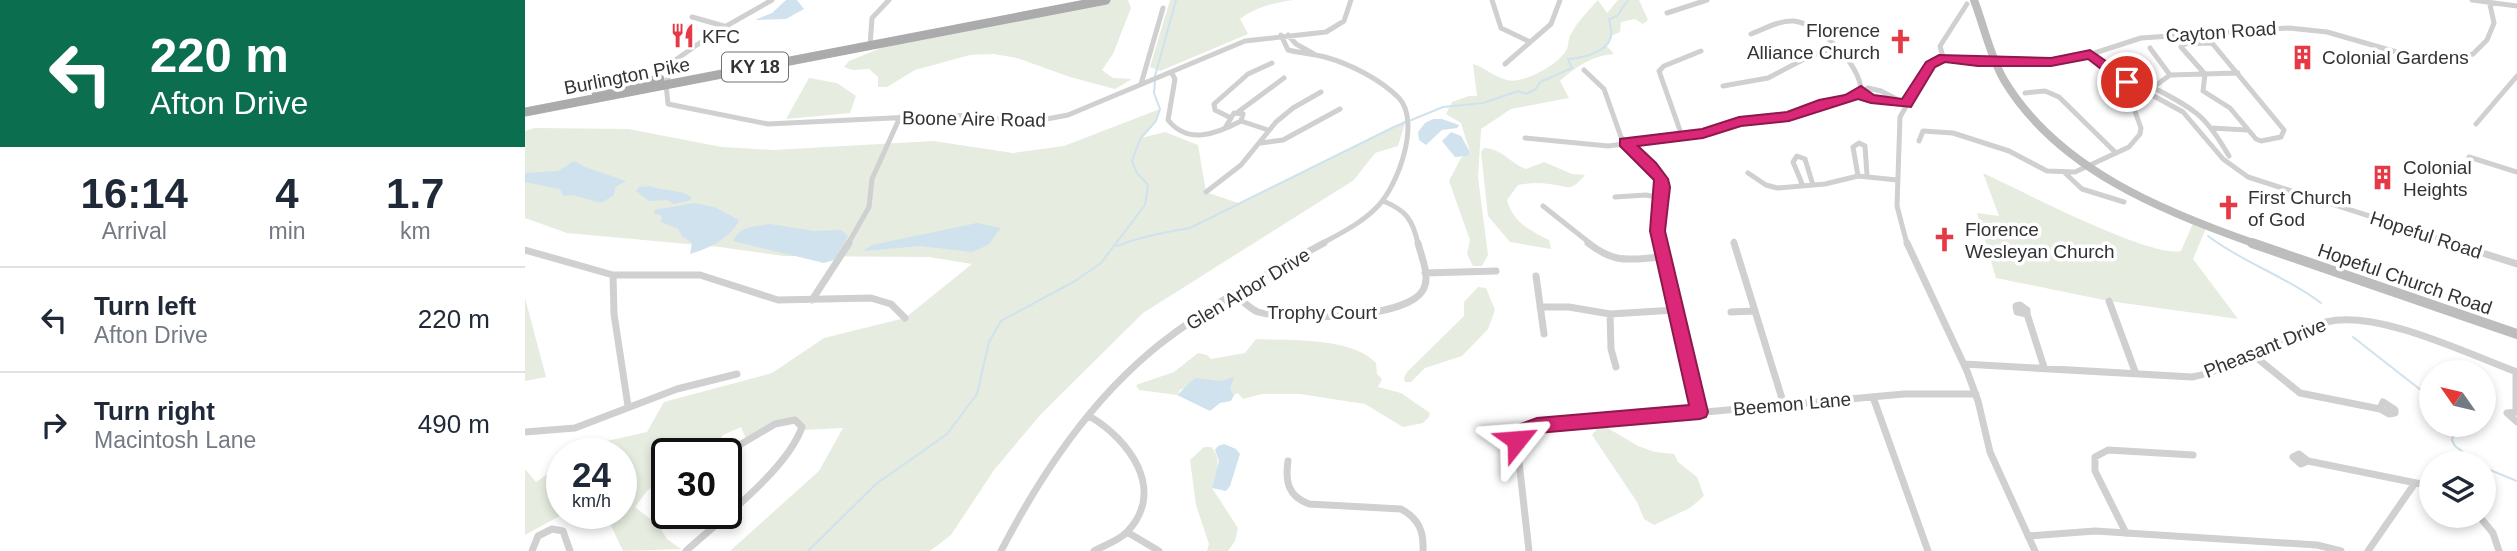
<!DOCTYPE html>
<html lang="en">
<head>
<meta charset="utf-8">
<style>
  :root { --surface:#fff; --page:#f2f2f3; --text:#1f2937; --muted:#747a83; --line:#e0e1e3 }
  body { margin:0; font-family:Arial,sans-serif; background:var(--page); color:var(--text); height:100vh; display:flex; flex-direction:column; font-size:26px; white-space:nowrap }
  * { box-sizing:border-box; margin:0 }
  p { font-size:23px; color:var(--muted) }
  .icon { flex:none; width:38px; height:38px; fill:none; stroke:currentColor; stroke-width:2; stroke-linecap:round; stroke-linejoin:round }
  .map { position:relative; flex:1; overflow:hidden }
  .side { display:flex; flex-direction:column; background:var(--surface); width:525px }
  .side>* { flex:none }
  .banner { background:#0b6e4f; color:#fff; overflow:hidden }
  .needle { width:46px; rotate:304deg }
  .buttons { position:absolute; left:1894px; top:360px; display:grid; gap:14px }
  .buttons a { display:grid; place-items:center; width:77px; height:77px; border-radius:50%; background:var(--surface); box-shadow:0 4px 10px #0003; font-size:35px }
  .speed { position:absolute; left:21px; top:438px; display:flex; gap:14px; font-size:35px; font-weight:700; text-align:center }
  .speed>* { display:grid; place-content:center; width:91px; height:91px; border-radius:50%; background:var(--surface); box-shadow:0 4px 10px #0003; line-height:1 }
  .speed small { font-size:18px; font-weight:400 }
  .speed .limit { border:4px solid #111; border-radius:10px; background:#fff; color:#111 }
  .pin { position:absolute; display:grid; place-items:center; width:60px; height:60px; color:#fff; margin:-30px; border:4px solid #fff; border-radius:50%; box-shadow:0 2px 7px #0007 }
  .me { position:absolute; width:77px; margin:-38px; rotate:62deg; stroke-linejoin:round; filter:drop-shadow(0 0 5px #0008) }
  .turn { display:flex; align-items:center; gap:24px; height:147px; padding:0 35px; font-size:32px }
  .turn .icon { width:91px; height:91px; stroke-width:2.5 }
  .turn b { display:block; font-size:49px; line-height:60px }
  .eta { display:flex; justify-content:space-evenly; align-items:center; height:119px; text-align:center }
  .eta b { font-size:42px; font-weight:700; line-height:49px }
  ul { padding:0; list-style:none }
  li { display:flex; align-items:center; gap:21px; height:105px; padding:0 35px; border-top:2px solid var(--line) }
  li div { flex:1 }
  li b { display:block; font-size:26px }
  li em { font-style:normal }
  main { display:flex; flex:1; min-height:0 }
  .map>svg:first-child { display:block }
  .green { fill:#e6ecdf }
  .water { fill:#cfe2ee }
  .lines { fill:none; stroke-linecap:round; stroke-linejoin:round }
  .stream { stroke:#cfe2ee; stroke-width:2 }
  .street-far1 { stroke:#d0d0d0; stroke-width:5 }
  .street { stroke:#d0d0d0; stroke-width:7 }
  .secondary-far1 { stroke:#bdbdbd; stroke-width:8 }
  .secondary { stroke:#bdbdbd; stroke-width:10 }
  .primary { stroke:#ababab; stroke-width:9 }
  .route { fill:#db2777; stroke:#8e194d; stroke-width:2 }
  .labels { text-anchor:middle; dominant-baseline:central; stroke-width:7; stroke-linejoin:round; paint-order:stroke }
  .shield { fill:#fff; stroke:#707070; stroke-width:2 }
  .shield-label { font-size:18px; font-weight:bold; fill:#333 }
  .poi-label { font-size:19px; fill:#333; stroke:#fff; text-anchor:start }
  .street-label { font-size:19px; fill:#333; stroke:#fff }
</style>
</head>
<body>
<main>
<section class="side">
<div class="banner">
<div class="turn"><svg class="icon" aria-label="left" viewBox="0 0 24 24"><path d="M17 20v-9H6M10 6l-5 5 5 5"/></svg><div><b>220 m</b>Afton Drive</div></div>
</div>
<div class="eta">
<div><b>16:14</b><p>Arrival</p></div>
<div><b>4</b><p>min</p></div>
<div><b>1.7</b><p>km</p></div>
</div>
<ul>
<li><svg class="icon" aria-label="left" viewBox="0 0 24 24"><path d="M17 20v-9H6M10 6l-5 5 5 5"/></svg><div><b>Turn left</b><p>Afton Drive</p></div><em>220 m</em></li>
<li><svg class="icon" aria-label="right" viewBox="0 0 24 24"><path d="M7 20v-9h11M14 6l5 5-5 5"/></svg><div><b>Turn right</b><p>Macintosh Lane</p></div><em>490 m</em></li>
</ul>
</section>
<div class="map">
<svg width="1992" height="551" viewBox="0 0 1992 551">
  <rect width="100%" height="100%" fill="#fff"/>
  <!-- green -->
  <path class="green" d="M581,0H603L606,8L588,54L577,70L588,78L607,79L590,89L545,77L492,58L469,54L445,55L390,70L362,87H353V77L344,69L328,70L319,67L324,61L376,40Z
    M645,0H768C748,3 731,7 715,19L723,34L635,71L625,67Z
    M1073,0L1082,13L1093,0H1114L1123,20L1118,24L1110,19L1096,22L1095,32L1086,36L1081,45L1089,54C1066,56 1052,66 1035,81L1044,98L986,109L956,129L953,177L963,255L957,266H948L942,254L945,240L924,181L936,158L945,152L936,123L921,114L927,102L944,96H952L948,64C961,68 969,77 982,80C997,85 1035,64 1042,49C1044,44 1043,38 1046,34C1053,21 1064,10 1073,0Z
    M284,78L312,83L331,96L325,113L261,119Z
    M635,109L631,121L616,138L640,132L673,145L681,192L713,203L881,120L873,146L850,153L829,180L618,313L516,414L469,470L426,535L405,551H205L294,471L318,428L277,430L265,420L221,439L216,427L198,435L184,453H142V476L122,491L110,507L133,525L142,539L156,549L98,551L80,513H96V453H52L64,445L122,432L139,402L247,373L299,338L380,318L447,264L404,257L259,256L195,247L42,233L0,218V131L10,128L103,129L197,147L249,150L408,141L488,153L539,146Z
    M959,148C976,148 985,163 1001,169L1019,162L1047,174L1060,175C1045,193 1044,186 1024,184C1014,182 1003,183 993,185L982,200C987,221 1005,231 1024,240L1026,249L985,242L963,216L956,152Z
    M1458,173C1495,190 1624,258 1656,251L1669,221L1682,226L1668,259L1713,319L1584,301L1471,278L1452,213L1474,216Z
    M953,287L961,288L970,310L963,329L937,356L900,368L886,382H880L879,378L882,372L939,316V302Z
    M0,298L21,377L0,381Z
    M731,339C765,341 827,337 851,363L852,374L857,379L853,387L876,393L905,413L904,417L898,423L878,427L840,404L775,394H737L718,399L713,393L709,395C694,372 677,382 655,390L652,395L614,390L611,385L649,372L673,353L682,355L686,359L720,353Z
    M1081,427L1113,446L1130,452L1149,454L1153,462L1172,477L1179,496L1165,508L1129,525L1119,519L1112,502L1067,435L1073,428Z
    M679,447H686C698,459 691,473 687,488L713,528L710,541L703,551H682L684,544L671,505L665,460Z
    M37,464V513H40L0,535V469L11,482Z"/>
  <!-- water -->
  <path class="water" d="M261,0H272L279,9L261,19L230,20L247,13Z
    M908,119H917L934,125L932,128L917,130L901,145L894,140L893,132L900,123Z
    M926,132L936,136L945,152L942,156L930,157L917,141Z
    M49,161L60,167L101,181L90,187L89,195L76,203L48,195L38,196L35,189L0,182V173L33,171Z
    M125,186C139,192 153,188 166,197V200L149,204L142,200L124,201L111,191L114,187Z
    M170,203L189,207L214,220C206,238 183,249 165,254L167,243L157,236L153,229L136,222L137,216L129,213V210Z
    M452,223L476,228L463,245L447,252L395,246L338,251L347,245Z
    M245,224L289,231L316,230L323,236L309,260L299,263L208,241C215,225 230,227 245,224Z
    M709,377L705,389L709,395L706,401L695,403L685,411L652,395L670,378L697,381Z
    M699,444L711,449L715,454L705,486L701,491L687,488L694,461L690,450L693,446Z"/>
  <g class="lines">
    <!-- stream -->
    <path class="stream" d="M630,76L651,0
      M1683,236C1718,263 1761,276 1796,303
      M592,246C615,237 640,232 665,228L867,128L918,107L958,103L993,91L1001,94L1011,89L1015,82L1047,68L1043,59C1056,58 1083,53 1086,36C1087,31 1085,24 1084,19L1092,16L1103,0
      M1828,337L1906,398
      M1931,425L1927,440L1930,446L1954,464
      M1958,467L1992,481
      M283,551L351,484L422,434L452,394L464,342L476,321L550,281L576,263L620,205L623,185L612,173L607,161L615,139L631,121L635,109L629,93L630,81"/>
    <!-- street-far1 -->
    <path class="street-far1" d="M247,0L189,33L149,61L141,84L143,104L243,124L428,115L506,122L543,115L720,41L801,32L819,21L826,0
      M967,0L976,28L1005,42
      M1947,0L1992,6
      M1142,13L1182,0
      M167,17L199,26
      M1226,34C1239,29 1255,20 1269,21C1295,24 1335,64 1336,90
      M756,35L763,50C775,53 788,54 800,57C825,64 855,79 874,98C896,122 873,185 853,206C837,223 816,233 796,244
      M763,35L771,44L789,54
      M1687,43L1759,130L1756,137L1736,141L1731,139L1705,108L1678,91L1680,74L1656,47L1659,44Z
      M345,46L347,18L364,0
      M1625,48L1645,75L1630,86L1631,89C1671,110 1681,116 1704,156
      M1565,54L1596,78L1658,112L1698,159L1723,177L1931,244
      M1418,57L1415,46L1442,4
      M980,64L1026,24L1035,0
      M1059,70L1079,89L1096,137L1136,179C1141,200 1130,222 1135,244
      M646,72L650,79L643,120C663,145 691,134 716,121L718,114L709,113L700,128
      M1645,75L1713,73
      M1602,82L1611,79L1630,86
      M616,84L638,8
      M1198,86L1243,78L1285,56L1309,48
      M1336,90L1337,95L1352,100L1374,102
      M1500,93L1520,91L1534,97L1591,153
      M713,112L759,78
      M704,117L690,110L689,104L723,74L747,63
      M716,121L743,130
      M1951,124L1992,76
      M1686,128L1722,130
      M1157,136L1134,71L1139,66L1176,51
      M1000,138L1083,146L1178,134L1214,121L1264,116L1299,103L1324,99L1343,88L1356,91L1381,104
      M1394,141L1398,131L1428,133L1484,151L1522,171L1550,172L1604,147L1615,134L1616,128L1608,106L1615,97
      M736,143L758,140L815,109
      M1944,157L1992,172
      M1539,172L1557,189L1599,202
      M1223,173L1241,185L1252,188L1300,184L1333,176L1372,180
      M1333,176L1328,147L1334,143L1340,146L1342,175
      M1278,186L1268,162L1272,156L1280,159L1288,185
      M681,192L716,165L751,122L768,108L796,92
      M1090,197L1121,195L1137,198
      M858,201C881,210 888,220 893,244
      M1018,206L1066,244
      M1209,241L1210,244
      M323,244L344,207L347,179L375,117
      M1382,244L1372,206L1375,117L1405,65L1414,59L1533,62L1551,59L1616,38L1764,28L1802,32L1889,57L1925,60L1948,54L1962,40L1969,23L1964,0"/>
    <!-- street -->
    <path class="street" d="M1063,243C1092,265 1104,259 1138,257
      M1135,243L1175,412
      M1209,243L1259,405
      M1382,243L1442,371L1453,401L1465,452L1510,551
      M1926,243L1992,264
      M0,250L88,275H175L253,300L346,298L366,304L380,318
      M900,273L971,271
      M88,275L89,314L103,406
      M1011,276L1019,334
      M712,296C718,301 725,309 733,312C764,321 881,320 898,290C906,277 896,256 893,243
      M287,300L324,243
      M1584,301L1611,374
      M1495,305L1502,310V314L1492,312L1491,306Z
      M1015,307H1044L1085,314L1150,310
      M1206,312L1230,311
      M1085,314L1086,349L1091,367
      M1502,314L1519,367
      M1727,354L1775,393L1855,409
      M1439,364L1667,377C1718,367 1755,333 1801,322C1852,309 1943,354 1992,372
      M1991,372V411
      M1348,397L1403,551
      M1858,402L1870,410V413L1864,414L1855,409Z
      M1992,412L1982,413L1992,422
      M564,416C604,439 642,490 602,532C593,541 580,545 569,551
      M0,432L50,428L152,389L212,374
      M1774,454L1783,461L1776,464L1768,457Z
      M763,461C760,482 763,496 784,504L876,509C894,519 899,531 898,551
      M1783,461L1906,486
      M178,513L193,522
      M1954,516L1968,533L1974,551
      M602,532L634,551
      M1601,533L1570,471V457L1583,450L1668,455
      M1503,536L1570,531L1792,545L1816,551
      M7,551L13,536L27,529L38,531L45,551
      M161,551C195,520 262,470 277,427L270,420L250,424L201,453
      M476,551C516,474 566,399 635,344C685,305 743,273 799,243
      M1004,551L992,444L994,436L1003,428L1379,394H1451
      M1843,551L1890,483"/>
    <!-- secondary-far1 -->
    <path class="secondary-far1" d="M1449,0C1459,26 1465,56 1479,80C1532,169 1639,212 1731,244"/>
    <!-- secondary -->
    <path class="secondary" d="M1727,243L1992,334"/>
    <!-- primary -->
    <path class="primary" d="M71,92L135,79
      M0,112L581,0"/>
  </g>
  <!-- route -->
  <path class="route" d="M1565,50L1607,79V85H1597L1563,59L1526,66H1453L1420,62L1410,67L1386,107L1346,103L1333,99L1264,121L1216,126L1178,138L1113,146L1131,163L1143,179L1145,187L1140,231L1183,412L1181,417L1175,419L1012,433C1001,437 1000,450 986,445L983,440L993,425L1012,418L1164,405L1125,231L1129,180L1095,146V139L1177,129L1214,117L1262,112L1294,100L1320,95L1336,86L1349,95L1377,99L1401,62L1414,55L1526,58Z"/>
  <!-- icons -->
  <defs>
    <symbol id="restaurant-bare" viewBox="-9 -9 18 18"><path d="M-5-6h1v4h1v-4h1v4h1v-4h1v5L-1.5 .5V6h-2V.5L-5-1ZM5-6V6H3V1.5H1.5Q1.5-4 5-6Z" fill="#e63946" stroke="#fff" stroke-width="2.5" paint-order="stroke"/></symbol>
    <symbol id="church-bare" viewBox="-9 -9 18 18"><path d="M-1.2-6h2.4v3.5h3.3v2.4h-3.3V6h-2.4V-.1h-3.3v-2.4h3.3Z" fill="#e63946" stroke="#fff" stroke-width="2.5" paint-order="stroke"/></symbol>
    <symbol id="building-bare" viewBox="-9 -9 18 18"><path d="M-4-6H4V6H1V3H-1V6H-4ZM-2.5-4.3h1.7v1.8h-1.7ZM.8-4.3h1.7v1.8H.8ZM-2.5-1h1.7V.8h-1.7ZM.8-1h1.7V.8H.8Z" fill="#e63946" stroke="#fff" stroke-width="2.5" paint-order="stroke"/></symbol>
  </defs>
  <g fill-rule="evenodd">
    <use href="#restaurant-bare" x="140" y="18" width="35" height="35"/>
    <use href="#church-bare" x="1358" y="24" width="35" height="35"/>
    <use href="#building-bare" x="1760" y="40" width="35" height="35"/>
    <use href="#building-bare" x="1840" y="160" width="35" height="35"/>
    <use href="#church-bare" x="1686" y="190" width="35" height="35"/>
    <use href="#church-bare" x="1402" y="222" width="35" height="35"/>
  </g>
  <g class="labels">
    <!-- shield labels -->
    <rect class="shield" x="197" y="52.5" width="66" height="29" rx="5"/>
    <g class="shield-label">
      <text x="230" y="67">KY 18</text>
    </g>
    <!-- poi labels -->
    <g class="poi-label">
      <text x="1355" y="30" text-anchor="end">Florence<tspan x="1355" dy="22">Alliance Church</tspan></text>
      <text x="177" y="36">KFC</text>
      <text x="1797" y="57">Colonial Gardens</text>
      <text x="1878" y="167">Colonial<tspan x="1878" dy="22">Heights</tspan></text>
      <text x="1723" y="197">First Church<tspan x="1723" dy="22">of God</tspan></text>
      <text x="1440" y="229">Florence<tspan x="1440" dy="22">Wesleyan Church</tspan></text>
    </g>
    <!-- street labels -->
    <g class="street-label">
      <text transform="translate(1696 32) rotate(-4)">Cayton Road</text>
      <text transform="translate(102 76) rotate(-11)">Burlington Pike</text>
      <text transform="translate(449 119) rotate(1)">Boone Aire Road</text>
      <text transform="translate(1901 235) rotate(18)">Hopeful Road</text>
      <text transform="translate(1880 279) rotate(19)">Hopeful Church Road</text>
      <text transform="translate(723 289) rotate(-31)">Glen Arbor Drive</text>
      <text x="797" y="312">Trophy Court</text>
      <text transform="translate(1740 348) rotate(-22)">Pheasant Drive</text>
      <text transform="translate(1267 404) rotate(-5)">Beemon Lane</text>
    </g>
  </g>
</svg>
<div class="buttons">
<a><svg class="needle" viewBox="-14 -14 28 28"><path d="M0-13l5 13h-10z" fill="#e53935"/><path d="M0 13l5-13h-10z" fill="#747a83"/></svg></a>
<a><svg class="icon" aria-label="layers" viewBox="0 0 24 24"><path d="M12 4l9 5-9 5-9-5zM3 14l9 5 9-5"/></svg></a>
</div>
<div class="speed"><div>24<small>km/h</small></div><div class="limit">30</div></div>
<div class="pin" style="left:1602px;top:82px;background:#d93025"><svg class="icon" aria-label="arrive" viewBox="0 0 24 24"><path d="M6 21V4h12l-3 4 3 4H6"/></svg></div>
<svg class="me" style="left:992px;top:440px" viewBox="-20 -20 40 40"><path d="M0-17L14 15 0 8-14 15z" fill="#db2777" stroke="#fff" stroke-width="4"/></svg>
</div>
</main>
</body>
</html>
